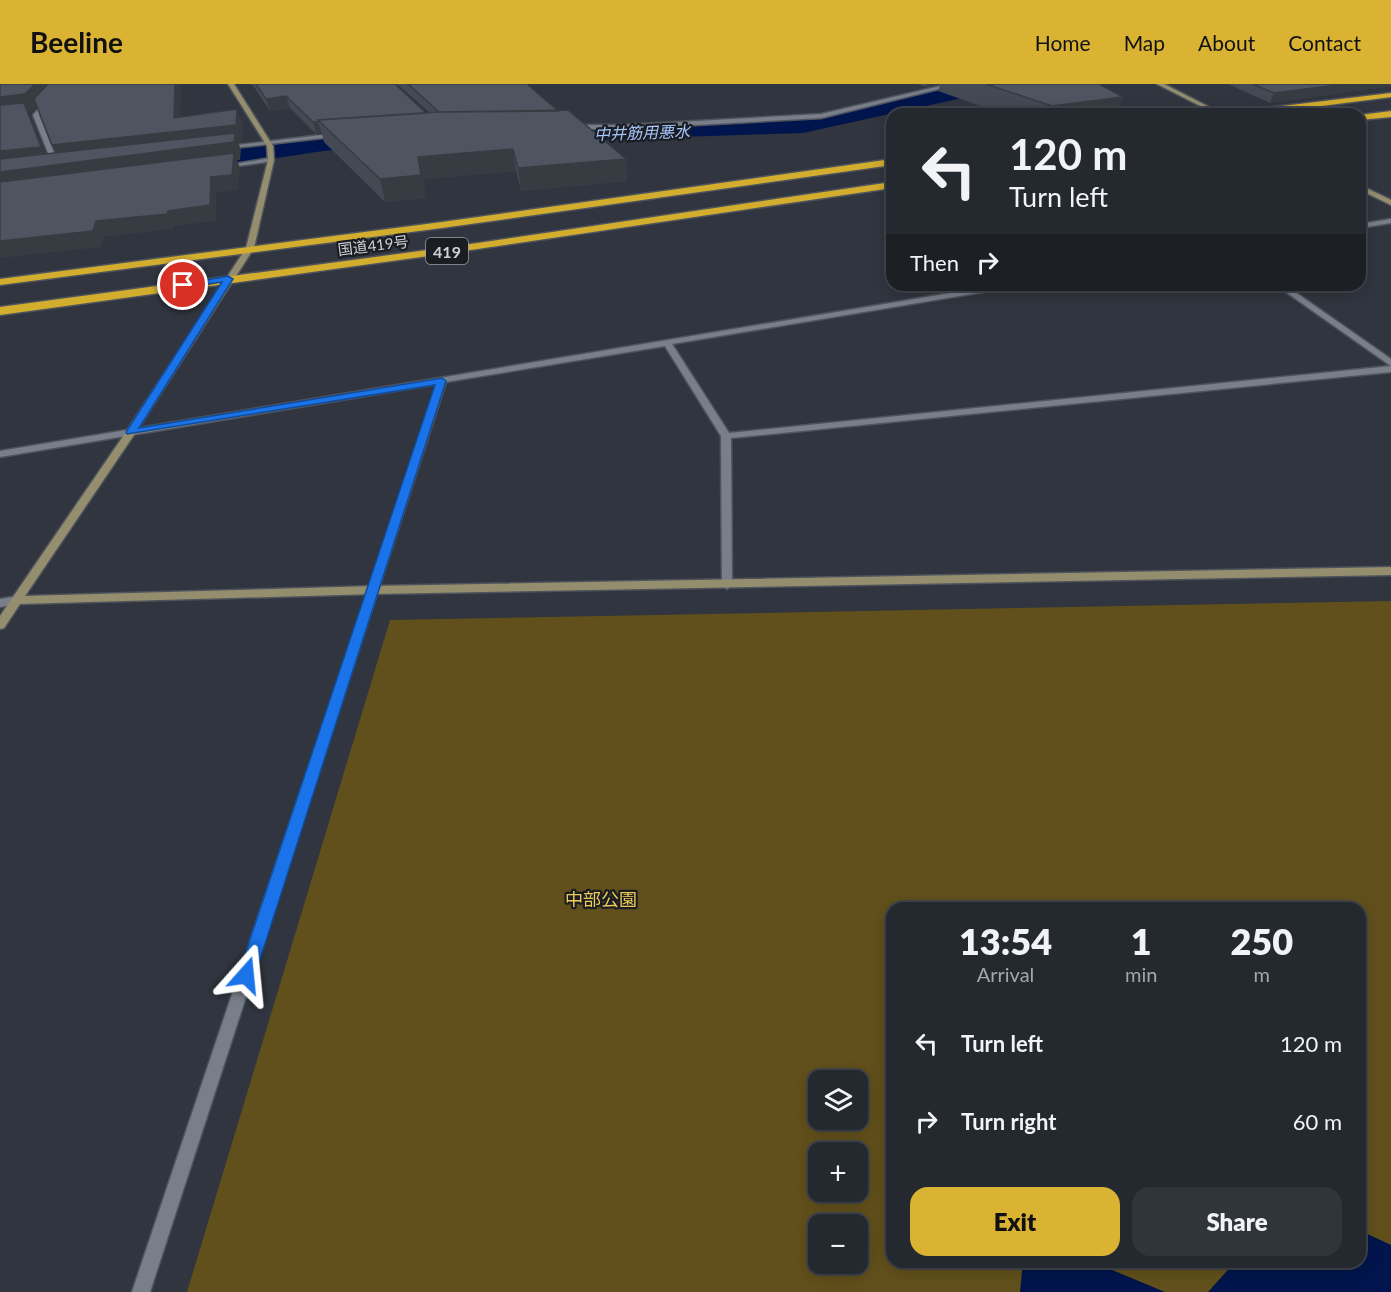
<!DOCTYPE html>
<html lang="en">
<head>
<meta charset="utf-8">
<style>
  :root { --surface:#24282f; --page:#30343b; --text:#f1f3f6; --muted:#a3a6aa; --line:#41444b; --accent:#dab333 }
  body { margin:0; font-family:Lato,"Noto Sans JP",sans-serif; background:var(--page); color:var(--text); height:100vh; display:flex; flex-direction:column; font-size:22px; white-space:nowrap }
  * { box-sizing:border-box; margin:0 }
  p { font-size:20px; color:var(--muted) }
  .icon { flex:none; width:33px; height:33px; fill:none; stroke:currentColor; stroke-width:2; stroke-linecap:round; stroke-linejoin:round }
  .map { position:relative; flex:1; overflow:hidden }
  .drawer { position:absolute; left:886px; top:818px; width:480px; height:366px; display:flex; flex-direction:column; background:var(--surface); border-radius:18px; box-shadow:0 3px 15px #0003,0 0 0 2px var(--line) }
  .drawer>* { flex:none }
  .top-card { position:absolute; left:886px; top:24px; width:480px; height:183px; border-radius:18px; box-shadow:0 3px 15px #0003,0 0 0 2px var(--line); background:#24282f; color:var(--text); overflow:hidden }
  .tools { position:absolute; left:808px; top:986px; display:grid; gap:12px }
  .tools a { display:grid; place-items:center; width:60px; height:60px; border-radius:12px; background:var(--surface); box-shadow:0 3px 15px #0003,0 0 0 2px var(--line); font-size:30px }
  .pin { position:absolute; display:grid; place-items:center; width:51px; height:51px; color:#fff; margin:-26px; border:3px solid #fff; border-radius:50%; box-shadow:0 2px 6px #0007 }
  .me { position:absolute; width:66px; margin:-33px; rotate:18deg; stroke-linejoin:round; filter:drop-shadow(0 0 4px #0008) }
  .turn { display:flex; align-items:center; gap:21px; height:126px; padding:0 24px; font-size:27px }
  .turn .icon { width:78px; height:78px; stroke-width:2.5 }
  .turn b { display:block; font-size:42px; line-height:51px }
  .then { display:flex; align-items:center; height:57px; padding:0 24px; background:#0003; gap:12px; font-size:22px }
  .eta { display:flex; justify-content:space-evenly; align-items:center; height:102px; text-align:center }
  .eta b { font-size:36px; font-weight:800; line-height:42px }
  .action { display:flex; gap:12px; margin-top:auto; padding:12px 24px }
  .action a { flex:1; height:69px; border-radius:18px; background:var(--accent); color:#111; font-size:24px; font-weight:800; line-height:69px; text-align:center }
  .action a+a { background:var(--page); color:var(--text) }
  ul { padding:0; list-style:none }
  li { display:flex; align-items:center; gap:18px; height:78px; padding:0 24px }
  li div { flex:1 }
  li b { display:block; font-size:22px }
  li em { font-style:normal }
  header { display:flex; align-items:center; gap:36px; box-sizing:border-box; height:84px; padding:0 30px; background:var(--accent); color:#111 }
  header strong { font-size:28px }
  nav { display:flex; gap:33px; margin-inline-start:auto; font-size:21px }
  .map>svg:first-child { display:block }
  .green { fill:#61501b; fill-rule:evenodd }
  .water { fill:#00154d }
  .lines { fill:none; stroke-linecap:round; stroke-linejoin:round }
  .canal { fill:#00154d; fill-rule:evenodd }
  .street-casing { stroke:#4f545c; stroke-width:3 }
  .secondary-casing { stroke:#4f545c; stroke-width:3 }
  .highway-casing { stroke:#4f545c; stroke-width:3 }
  .street { fill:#797f8a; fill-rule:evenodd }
  .secondary { fill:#948d6e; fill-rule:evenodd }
  .highway { fill:#d3ad2e; fill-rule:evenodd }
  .wall { fill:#444953 }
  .shaded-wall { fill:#373c43 }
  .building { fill:#4f5560; stroke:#373c43; stroke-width:1.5 }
  .route { fill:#1a73e8; stroke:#114b97; stroke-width:1.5 }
  .labels { text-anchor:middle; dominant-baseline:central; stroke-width:4.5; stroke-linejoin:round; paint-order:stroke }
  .far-street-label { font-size:15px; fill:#cfd3d9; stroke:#1a1d21 }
  .far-water-label { font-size:16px; font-style:italic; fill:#a6c4fa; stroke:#1a1d21 }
  .shield { fill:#1a1d21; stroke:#999ca2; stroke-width:1.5 }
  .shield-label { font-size:16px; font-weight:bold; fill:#cfd3d9 }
  .park-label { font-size:18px; fill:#eec957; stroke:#1a1d21 }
</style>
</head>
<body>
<header>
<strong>Beeline</strong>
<nav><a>Home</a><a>Map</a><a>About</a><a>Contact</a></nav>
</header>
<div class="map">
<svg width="1391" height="1208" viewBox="0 0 1391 1208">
  <rect width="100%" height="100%" fill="#30353f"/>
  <!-- green -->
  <path class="green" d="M1391,517V1208H187L390,536ZM892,824H1360V1178H892ZM819,996H858V1035H819ZM819,1068H858V1107H819ZM819,1140H858V1179H819Z"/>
  <!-- water -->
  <path class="water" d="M1361,1147L1391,1161V1208H1208L1235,1178H1360Z
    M1023,1178H1093L1165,1208H1020Z"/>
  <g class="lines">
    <!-- canal -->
    <path class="canal" d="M966,0H1005L1002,5L994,7L803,49L528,58L519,56L516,51L519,46L528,44L803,35Z
      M393,49L402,51L405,56L402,61L323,67L173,90L164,87L160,82L164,77L173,74L323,53Z"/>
    <defs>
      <path id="street" d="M61,0H67L39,31L60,84L57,86L54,84L33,31Z
        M949,0H959L821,34L624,45H572L569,43L572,41H624L821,30Z
        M338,49L340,52L224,65L221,63Z
        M271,74L273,77L224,84L221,82Z
        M1391,135V139L1360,144V140Z
        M999,201H1017L1013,203L672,260L729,349L1391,282V288L731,354L732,501L727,505L722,501L721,352L665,262L446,298L150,1208H132L437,300L0,373V367Z
        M1276,201H1285L1391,275V282Z
        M18,512L24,516L22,519L0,523V515Z"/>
      <path id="secondary" d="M228,0H234L273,62L274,76L254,164L136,348L25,512L374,502L1391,483V491L374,510L20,520L4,544L0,545V532L126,348L246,164L268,76L267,62Z
        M1157,0H1164L1223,30H1216Z
        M1360,101L1391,116V121L1360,106Z"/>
      <path id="highway" d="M1391,9V13L1261,30H1237L1241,27Z
        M1391,27V33L1360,36V31Z
        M892,75V81L442,144L0,201V195L442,138Z
        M892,98V104L450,169L0,231V223L450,163Z"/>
    </defs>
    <!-- street casing -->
    <use href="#street" class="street-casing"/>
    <!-- secondary casing -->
    <use href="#secondary" class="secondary-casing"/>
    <!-- highway casing -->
    <use href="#highway" class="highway-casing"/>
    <!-- street -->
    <use href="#street" class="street"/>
    <!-- secondary -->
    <use href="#secondary" class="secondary"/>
    <!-- highway -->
    <use href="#highway" class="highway"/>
  </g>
  <!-- wall -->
  <path class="wall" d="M252,0H395L426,29L429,28L397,0H527L558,27L626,75L627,97L521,107L516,87L423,95L426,114L385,118L324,58L322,50L317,51L290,24L270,27Z
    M917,0H1099L1123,13L1117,30H1003L938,7L940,1L926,3Z
    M1228,0H1391V2L1270,19Z"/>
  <!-- shaded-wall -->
  <path class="shaded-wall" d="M35,0H59L33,27H28L50,80L0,86V13Z
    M175,0H181L180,47L237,25L243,42L242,58H238L241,66L240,76H237L240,84L238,106L216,109V137L174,142V145L104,153L101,163L0,174V88L60,79L52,61L174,34Z
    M927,0H940V1L926,3Z
    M1345,0H1391V2L1270,19L1274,9Z
    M286,12L290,24L270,27L266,15Z
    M1123,13L1117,30H1050L1052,22Z
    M313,38H318L322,50L317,51Z
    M513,65L516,87L423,95L426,114L385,118L380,95L418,73Z
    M626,75L627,97L521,107L518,84Z"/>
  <!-- building -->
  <path class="building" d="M0,0H35L25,10L0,13Z
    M48,0H175L174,34L237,25L236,41L52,61L34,15Z
    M256,0H395L426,29L318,36V38H313L286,12L266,15Z
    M408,0H527L558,27L439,28Z
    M986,0H1099L1123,13L1052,22Z
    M1253,0H1345L1274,9Z
    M24,19L41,63L0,67V21Z
    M568,26L626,75L518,84L513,65L418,73L421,91L380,95L318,36L437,28Z
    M235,49L234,58L0,88V75Z
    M234,69L232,91L211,93L210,121L168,127L167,130L96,137L93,147L0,157V98Z"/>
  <!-- route -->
  <path class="route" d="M228,192L233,195L139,344L442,294L446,297L255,891L252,897L246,900L240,897L238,891L435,301L127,350L126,348L222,198L183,204L178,201Z"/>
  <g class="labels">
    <!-- far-street labels -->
    <g class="far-street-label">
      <text transform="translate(373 161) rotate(-7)">国道419号</text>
    </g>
    <!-- far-water labels -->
    <g class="far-water-label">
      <text transform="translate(642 48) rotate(-2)">中井筋用悪水</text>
    </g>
    <!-- shield labels -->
    <rect class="shield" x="426" y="154" width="42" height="26" rx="4.5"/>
    <g class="shield-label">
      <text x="447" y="167">419</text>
    </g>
    <!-- park labels -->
    <g class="park-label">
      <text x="601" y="815">中部公園</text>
    </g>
  </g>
</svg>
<div class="tools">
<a><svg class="icon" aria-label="layers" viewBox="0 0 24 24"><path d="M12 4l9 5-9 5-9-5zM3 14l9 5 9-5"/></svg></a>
<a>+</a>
<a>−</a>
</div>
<div class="pin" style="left:183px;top:201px;background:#d93025"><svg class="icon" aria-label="arrive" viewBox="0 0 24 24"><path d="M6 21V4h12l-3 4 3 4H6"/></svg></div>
<svg class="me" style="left:246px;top:891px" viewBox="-20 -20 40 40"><path d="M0-17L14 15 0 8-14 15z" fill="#1a73e8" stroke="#fff" stroke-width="4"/></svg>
<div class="top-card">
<div class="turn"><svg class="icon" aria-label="left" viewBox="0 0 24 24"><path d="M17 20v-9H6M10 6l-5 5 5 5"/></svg><div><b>120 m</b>Turn left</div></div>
<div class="then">Then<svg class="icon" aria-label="right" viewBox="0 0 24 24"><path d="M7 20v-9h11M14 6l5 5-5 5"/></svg></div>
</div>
<section class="drawer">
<div class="eta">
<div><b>13:54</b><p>Arrival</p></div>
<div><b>1</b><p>min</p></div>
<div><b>250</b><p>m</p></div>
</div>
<ul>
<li><svg class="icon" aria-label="left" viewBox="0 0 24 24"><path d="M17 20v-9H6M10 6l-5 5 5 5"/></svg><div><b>Turn left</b></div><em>120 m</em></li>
<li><svg class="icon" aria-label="right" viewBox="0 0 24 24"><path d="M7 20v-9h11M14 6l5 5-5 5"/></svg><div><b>Turn right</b></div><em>60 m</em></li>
</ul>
<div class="action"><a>Exit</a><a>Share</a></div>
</section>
</div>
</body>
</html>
